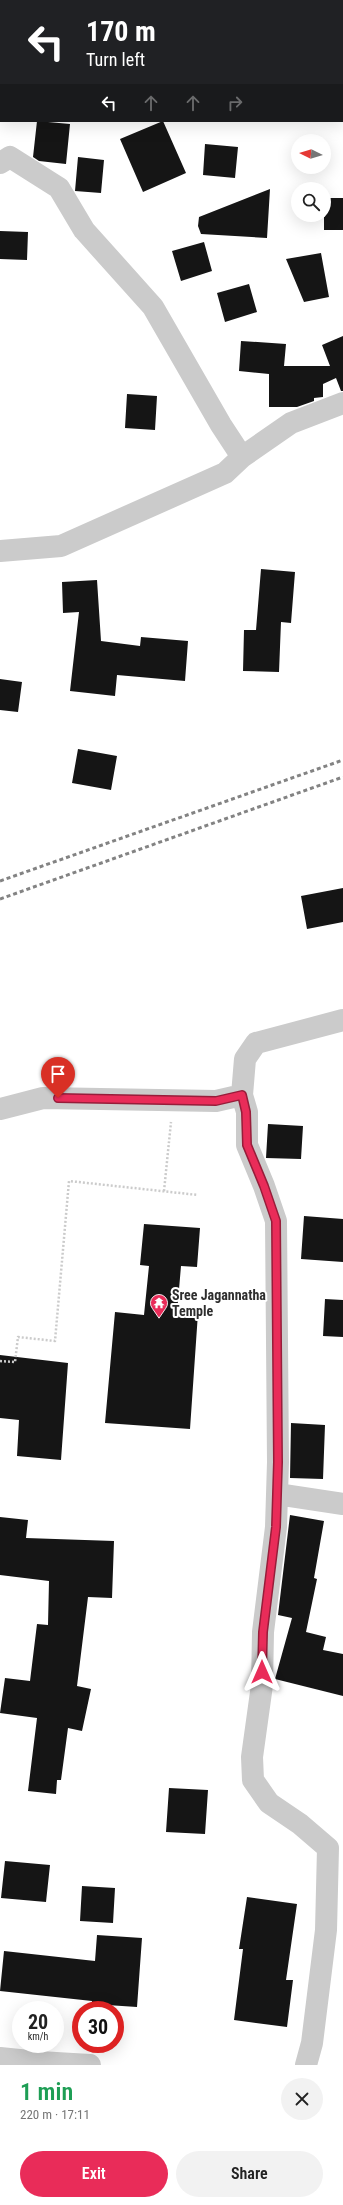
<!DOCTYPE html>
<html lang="en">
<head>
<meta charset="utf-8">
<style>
  :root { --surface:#fff; --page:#f2f2f2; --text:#222; --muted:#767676; --accent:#e92c59 }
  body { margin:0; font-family:"Roboto Condensed",sans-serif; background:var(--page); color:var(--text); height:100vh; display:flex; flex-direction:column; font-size:15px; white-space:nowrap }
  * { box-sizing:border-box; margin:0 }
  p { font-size:13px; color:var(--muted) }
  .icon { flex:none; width:22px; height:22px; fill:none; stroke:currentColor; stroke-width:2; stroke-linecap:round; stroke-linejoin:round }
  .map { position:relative; height:2065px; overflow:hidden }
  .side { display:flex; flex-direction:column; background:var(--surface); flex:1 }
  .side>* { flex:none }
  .hud { position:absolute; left:0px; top:0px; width:343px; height:122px; box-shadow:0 4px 16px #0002; background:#202124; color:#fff; overflow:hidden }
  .needle { width:26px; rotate:275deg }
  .fabs { position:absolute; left:291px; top:134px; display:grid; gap:8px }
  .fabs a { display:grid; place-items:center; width:40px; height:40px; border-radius:50%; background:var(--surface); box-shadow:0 4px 16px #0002; font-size:20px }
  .speed { position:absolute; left:12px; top:2001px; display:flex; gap:8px; font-size:20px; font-weight:700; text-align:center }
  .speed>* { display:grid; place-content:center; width:52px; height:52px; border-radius:50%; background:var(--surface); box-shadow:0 4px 16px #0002; line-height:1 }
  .speed small { font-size:10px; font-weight:400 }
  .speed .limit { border:6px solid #d22; background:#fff; color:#111 }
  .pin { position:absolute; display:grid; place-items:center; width:34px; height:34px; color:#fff; margin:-41px -17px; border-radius:50% 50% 50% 0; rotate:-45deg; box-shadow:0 0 4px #0007 }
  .pin .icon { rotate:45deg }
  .me { position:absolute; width:44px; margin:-22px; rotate:0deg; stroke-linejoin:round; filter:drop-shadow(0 0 3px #0008) }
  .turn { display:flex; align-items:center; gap:14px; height:84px; padding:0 20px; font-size:18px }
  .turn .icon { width:52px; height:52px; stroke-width:2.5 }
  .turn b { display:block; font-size:28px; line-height:34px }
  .lanes { display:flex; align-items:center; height:38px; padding:0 20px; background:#0003; justify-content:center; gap:20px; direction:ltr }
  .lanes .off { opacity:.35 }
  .round { display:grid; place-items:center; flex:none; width:42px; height:42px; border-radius:21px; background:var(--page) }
  .headline { display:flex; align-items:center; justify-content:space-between; height:68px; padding:0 20px }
  h1 { font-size:24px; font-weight:600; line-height:30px; color:#1e9e55 }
  .primary-button { display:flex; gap:8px; margin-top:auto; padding:8px 20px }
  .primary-button a { flex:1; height:46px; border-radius:24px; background:var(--accent); color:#fff; font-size:16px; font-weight:600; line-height:46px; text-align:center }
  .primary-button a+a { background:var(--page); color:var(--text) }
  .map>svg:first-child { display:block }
  .building { fill:#151515 }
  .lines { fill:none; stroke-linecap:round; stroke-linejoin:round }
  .path { stroke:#cbcbcb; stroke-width:2.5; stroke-dasharray:2 2; stroke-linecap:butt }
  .minor { stroke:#cbcbcb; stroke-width:22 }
  .rail { stroke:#838383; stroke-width:3; stroke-dasharray:4 3; stroke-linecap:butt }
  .route-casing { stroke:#971d3a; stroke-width:10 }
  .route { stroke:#e92c59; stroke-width:7 }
  .labels { text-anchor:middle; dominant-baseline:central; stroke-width:4; stroke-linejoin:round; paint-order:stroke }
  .poi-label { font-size:14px; font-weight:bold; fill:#2e2e2e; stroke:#fff; text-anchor:start }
</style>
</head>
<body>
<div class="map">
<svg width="343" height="2065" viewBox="0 0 343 2065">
  <rect width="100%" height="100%" fill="#fff"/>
  <!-- building -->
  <path class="building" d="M37,121L70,124L66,164L39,161L33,157Z
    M163,121L186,173L143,192L120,139Z
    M205,144L238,147L235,178L203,175Z
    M78,157L104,160L101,193L75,191Z
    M270,189L267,238L201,234L198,226L199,217Z
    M324,198H343V230H324Z
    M0,231L28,232L27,260L0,259Z
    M204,242L212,271L181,281L172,251Z
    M321,253L329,297L304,302L286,259Z
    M249,284L257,312L225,322L217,293Z
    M343,336V391H341L336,378L323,384V397L314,398V401L297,407H269V374L239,371L241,341L286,344L284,366H330L322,345Z
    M127,394L157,396L155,430L125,428Z
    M261,569L295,572L291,623L281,622L279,672L243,671L244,630H256Z
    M97,580L101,641L140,646L141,637L188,641L185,681L117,675L115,696L70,691L79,612L63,613L62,582Z
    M0,679L22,682L18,712L0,710Z
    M78,749L117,756L111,790L72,783Z
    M343,888V922L307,929L301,896Z
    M268,1124L303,1126L301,1159L266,1158Z
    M304,1216L343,1219V1262L301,1259Z
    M144,1224L200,1228L197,1267L181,1266L177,1313H198L190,1429L105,1423L115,1312L144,1315L149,1266L140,1265Z
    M325,1299L343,1300V1337L323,1336Z
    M0,1355L68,1363L61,1460L17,1456L19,1420L0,1418Z
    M291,1423L325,1425L323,1479L290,1478Z
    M290,1515L324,1521L314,1578L317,1579L306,1632L326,1637L323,1650L343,1654V1696L275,1679L292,1618L278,1615Z
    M0,1517L28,1520L26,1538L114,1541L112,1598L88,1597L77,1686L91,1689L82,1731L68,1728L61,1780H57L56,1794L28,1791L37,1718L0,1713L5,1678L30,1681L37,1624L48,1625L49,1581L0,1575Z
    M169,1788L208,1790L205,1834L166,1832Z
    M5,1861L50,1865L46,1902L1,1898Z
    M82,1886L115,1888L113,1923L80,1921Z
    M247,1897L297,1904L286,1980H293L287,2027L234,2020L243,1949H239Z
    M97,1935L142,1938L137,2007L92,2004V2001L0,1991L4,1951L95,1961Z"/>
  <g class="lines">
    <!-- path -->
    <path class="path" d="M164,1191L171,1122
      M0,1361L15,1362L18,1337L55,1341L69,1181L198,1195"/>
    <!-- minor -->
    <path class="minor" d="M0,163L10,157L59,188L84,230L153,307L221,425L242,457L291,423L343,403
      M0,551L61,546L225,473L242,457
      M242,1095L247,1112V1145L264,1186L276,1221L278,1462L276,1527L263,1632L262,1685L252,1757L253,1780L269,1803L300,1824L328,1848L326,1930L312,2043L306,2065
      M0,1109L43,1098L216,1101L242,1095L245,1059L256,1043L343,1020
      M277,1494L343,1504
      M0,2058L39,2062L90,2065"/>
    <!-- rail -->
    <path class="rail" d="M0,881L343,760
      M0,899L343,777"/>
  </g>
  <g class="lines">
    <defs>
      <path id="route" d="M58,1098L216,1101L242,1095L246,1112L247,1145L264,1186L276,1221L278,1462L276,1527L263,1632L262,1672"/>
    </defs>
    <!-- route casing -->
    <use href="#route" class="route-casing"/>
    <!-- route -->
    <use href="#route" class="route"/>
  </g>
  <!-- icons -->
  <defs>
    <symbol id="temple-pin" viewBox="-11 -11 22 30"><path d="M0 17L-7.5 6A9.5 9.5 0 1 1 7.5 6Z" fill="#e92c59" stroke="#fff"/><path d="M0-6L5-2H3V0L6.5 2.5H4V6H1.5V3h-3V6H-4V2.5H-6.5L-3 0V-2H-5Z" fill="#fff"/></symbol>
  </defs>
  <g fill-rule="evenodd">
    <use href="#temple-pin" x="149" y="1293" width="20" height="27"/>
  </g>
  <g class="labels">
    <!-- poi labels -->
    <g class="poi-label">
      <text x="172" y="1295">Sree Jagannatha<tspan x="172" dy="16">Temple</tspan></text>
    </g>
  </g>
</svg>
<div class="fabs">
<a><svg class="needle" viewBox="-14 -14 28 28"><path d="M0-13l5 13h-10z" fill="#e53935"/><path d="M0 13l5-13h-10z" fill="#767676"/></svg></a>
<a><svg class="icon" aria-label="search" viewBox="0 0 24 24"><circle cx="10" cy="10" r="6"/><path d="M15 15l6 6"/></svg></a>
</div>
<div class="speed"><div>20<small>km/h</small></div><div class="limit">30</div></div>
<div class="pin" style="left:58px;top:1098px;background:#d93025"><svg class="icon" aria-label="arrive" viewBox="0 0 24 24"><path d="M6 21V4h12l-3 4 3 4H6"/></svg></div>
<svg class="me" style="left:262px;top:1672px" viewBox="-20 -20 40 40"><path d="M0-17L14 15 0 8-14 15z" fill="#e92c59" stroke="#fff" stroke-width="4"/></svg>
<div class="hud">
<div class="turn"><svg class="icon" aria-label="left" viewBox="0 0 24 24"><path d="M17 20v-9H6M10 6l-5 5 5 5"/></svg><div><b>170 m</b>Turn left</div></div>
<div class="lanes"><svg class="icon" aria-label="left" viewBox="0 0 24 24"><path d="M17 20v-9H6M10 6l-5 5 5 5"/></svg><svg class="icon off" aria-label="ahead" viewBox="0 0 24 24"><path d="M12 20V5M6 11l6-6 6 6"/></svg><svg class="icon off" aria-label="ahead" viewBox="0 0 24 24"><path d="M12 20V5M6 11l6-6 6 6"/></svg><svg class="icon off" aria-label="right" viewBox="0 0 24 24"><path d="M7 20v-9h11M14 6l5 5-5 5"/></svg></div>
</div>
</div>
<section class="side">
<div class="headline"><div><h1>1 min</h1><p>220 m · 17:11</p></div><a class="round"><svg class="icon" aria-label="close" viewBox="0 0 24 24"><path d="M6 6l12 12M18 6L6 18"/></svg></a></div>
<div class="primary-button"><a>Exit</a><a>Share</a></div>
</section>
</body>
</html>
